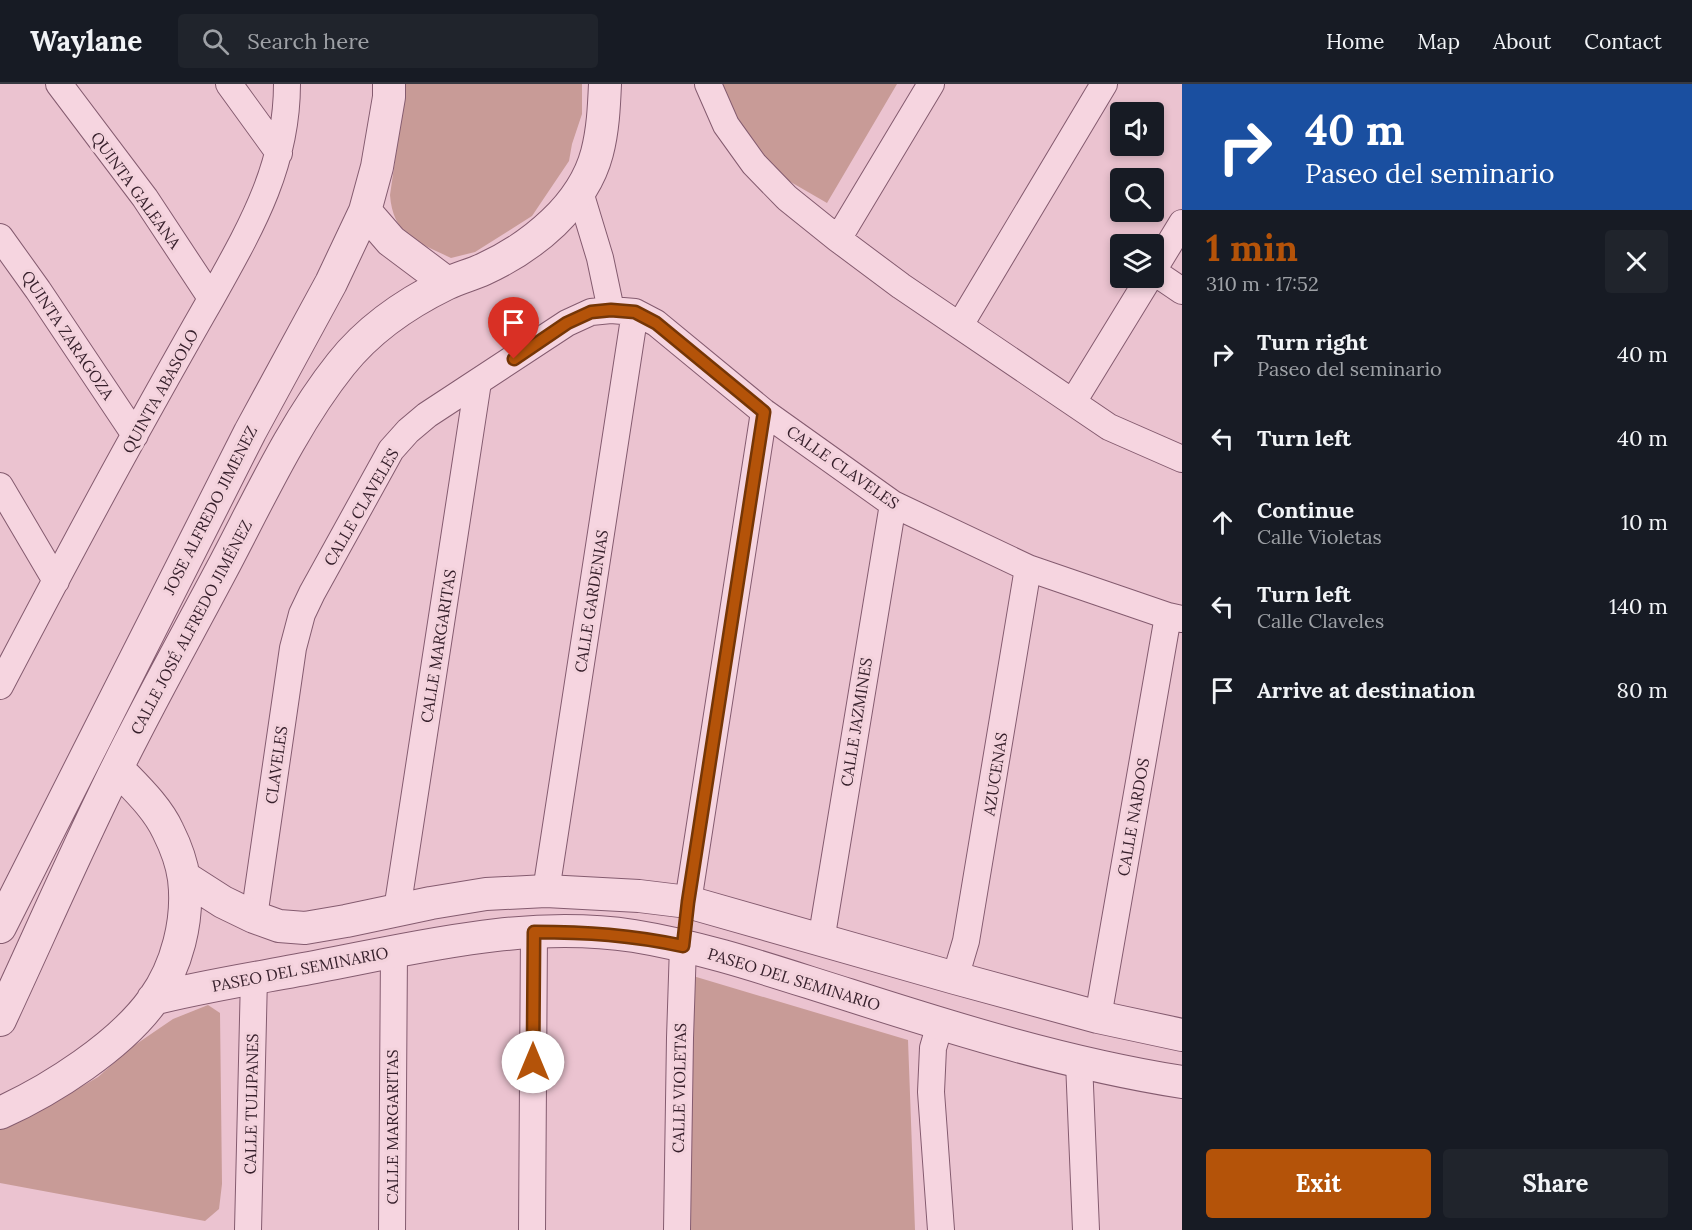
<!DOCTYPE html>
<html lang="en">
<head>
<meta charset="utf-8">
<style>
  :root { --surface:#171b24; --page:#20242c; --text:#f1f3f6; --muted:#9ea1a6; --line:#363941; --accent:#b45309 }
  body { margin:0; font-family:Lora,serif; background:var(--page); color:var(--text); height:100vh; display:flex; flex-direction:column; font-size:22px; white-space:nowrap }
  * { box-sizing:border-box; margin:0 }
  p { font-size:20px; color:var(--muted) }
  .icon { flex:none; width:33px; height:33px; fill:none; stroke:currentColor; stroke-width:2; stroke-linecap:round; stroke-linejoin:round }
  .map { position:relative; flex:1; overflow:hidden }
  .panel { display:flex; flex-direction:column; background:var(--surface); width:510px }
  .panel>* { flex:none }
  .hud { background:#1a4fa0; color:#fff; overflow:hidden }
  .controls { position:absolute; left:1110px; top:18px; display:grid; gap:12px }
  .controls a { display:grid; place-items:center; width:54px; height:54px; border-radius:6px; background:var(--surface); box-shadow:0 3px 9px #0003; font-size:30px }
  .pin { position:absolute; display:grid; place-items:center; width:51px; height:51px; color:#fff; margin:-62px -26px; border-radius:50% 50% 50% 0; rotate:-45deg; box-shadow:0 0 6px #0007 }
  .pin .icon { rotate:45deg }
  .me { position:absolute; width:66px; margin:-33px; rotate:0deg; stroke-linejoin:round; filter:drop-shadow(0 0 4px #0008) }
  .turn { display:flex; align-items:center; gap:21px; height:126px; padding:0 24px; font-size:27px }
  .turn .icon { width:78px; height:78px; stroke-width:2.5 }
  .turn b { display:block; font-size:42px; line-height:51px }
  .round { display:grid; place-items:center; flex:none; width:63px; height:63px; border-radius:6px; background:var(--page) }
  .head { display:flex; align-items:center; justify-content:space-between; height:102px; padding:0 24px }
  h1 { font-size:36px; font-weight:800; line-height:45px; color:var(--accent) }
  .action { display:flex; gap:12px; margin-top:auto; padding:12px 24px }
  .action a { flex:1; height:69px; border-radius:6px; background:var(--accent); color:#fff; font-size:24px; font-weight:800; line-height:69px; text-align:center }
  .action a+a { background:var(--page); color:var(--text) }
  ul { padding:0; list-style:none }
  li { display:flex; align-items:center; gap:18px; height:84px; padding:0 24px }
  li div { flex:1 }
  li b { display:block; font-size:22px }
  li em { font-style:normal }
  header { display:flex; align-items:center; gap:36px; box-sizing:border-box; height:84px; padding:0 30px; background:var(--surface); border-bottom:2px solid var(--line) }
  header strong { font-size:28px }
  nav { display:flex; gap:33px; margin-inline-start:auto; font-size:21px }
  .search { width:420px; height:54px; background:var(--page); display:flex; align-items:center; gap:15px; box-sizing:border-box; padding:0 21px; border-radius:6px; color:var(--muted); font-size:22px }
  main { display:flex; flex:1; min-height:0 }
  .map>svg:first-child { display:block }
  .green { fill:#c89b97 }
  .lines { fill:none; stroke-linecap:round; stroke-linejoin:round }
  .minor-casing { stroke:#845b6f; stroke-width:28 }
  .tertiary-casing { stroke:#845b6f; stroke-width:34 }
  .minor { stroke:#f6d5e0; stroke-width:26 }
  .tertiary { stroke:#f6d5e0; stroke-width:32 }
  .route-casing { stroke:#753606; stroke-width:15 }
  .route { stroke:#b45309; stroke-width:10 }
  .labels { text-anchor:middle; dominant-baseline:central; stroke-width:6; stroke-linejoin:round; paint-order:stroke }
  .street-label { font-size:16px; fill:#351e2a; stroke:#f3d2dc }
</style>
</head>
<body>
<header>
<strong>Waylane</strong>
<div class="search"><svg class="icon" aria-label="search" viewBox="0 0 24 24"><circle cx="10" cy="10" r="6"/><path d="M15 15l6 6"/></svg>Search here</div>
<nav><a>Home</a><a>Map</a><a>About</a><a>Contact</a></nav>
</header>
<main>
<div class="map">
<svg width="1182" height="1146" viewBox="0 0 1182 1146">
  <rect width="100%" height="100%" fill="#ebc3d0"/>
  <!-- green -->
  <path class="green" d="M406,0H582V30L572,60L569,77L532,132L475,168L451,174C418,158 393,152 390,111Z
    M722,0H897L827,119L789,97L750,60L726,12Z
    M693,892L908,956L915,1146H690Z
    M208,921L220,929L222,1100L219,1125L205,1137L0,1099V1043L46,1023L98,993L132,963L173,935Z"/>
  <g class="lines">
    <defs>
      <path id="minor" d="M59,0L145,114L211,214
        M229,0L279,69
        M708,0L726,41L754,80L787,114L838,155L901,202L1109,343L1182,375
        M580,108L600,174L611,226
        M0,153L38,206L135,351
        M838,155L931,0
        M1154,185L1182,139
        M1154,188L1182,207
        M960,241L1104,0
        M1073,318L1149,194
        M0,402L56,497
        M0,602C44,518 89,433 135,350C160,305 185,260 211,215C250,145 287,83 287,0
        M546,807L635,228
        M688,818L764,328
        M397,826L478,298
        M254,833L293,564L302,530L312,509L391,366L408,347L427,331L567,239L591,228L611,226L635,228L656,239L764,328L893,420L1028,484L1168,532L1182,535
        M821,857L893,420
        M955,894L966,857L1028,484
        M1098,933L1168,532
        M940,940L933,964L931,1008L941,1146
        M1079,978L1086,1146
        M248,1146L254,893
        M392,1146L394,867
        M532,1146L534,848
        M677,1146L680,954L683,862"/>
      <path id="tertiary" d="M365,127L391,157L447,199
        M184,793L223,818L254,833L279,842L305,844L346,837L431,819L486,810L546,807L639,812L688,818L955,894L1098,933L1182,951
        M0,843L250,348L331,199L365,127L377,83L389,13V0
        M153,915C208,901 264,893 320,882C424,862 527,836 634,852C708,864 778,889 849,911C958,946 1068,980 1182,998
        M0,936C39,852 76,767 117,684C150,617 187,551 222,485C258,417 293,340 341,280C368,246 407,219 446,200C458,194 471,191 484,185C532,163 583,122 597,69C603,46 604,23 605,0
        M0,1029C51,1006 120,962 153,916C177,883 189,836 184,795C182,780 175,761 168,747C157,723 135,703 117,684"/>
    </defs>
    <!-- minor casing -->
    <use href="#minor" class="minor-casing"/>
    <!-- tertiary casing -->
    <use href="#tertiary" class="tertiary-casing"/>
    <!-- minor -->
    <use href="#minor" class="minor"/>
    <!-- tertiary -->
    <use href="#tertiary" class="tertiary"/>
  </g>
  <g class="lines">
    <defs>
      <path id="route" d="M514,275L567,239L591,228L611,226L635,228L656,239L764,328L688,818L683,862C631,851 587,848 534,848L533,978"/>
    </defs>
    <!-- route casing -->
    <use href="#route" class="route-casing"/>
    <!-- route -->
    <use href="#route" class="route"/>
  </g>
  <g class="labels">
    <!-- street labels -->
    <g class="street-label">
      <text transform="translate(136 106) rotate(54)">QUINTA GALEANA</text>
      <text transform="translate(68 251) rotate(56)">QUINTA ZARAGOZA</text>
      <text transform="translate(160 307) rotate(-61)">QUINTA ABASOLO</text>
      <text transform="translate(843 383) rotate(35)">CALLE CLAVELES</text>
      <text transform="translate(361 423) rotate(-60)">CALLE CLAVELES</text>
      <text transform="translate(210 426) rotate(-63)">JOSE ALFREDO JIMENEZ</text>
      <text transform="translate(591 517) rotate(-81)">CALLE GARDENIAS</text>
      <text transform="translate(191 543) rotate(-62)">CALLE JOSÉ ALFREDO JIMÉNEZ</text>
      <text transform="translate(438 562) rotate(-81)">CALLE MARGARITAS</text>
      <text transform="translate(856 638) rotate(-81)">CALLE JAZMINES</text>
      <text transform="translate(276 681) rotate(-82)">CLAVELES</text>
      <text transform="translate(995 690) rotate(-81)">AZUCENAS</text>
      <text transform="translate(1133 733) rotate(-80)">CALLE NARDOS</text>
      <text transform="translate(300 885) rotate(-11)">PASEO DEL SEMINARIO</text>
      <text transform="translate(794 895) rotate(17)">PASEO DEL SEMINARIO</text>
      <text transform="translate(679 1004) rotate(-89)">CALLE VIOLETAS</text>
      <text transform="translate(251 1020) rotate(-89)">CALLE TULIPANES</text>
      <text transform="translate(392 1043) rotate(-90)">CALLE MARGARITAS</text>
    </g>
  </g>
</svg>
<div class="controls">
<a><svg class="icon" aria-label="sound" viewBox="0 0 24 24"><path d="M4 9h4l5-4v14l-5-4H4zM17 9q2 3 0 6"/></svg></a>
<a><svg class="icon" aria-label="search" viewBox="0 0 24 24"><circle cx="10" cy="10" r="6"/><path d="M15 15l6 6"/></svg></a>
<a><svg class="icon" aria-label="layers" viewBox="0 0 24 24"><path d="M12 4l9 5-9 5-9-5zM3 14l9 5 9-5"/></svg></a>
</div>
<div class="pin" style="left:514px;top:275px;background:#d93025"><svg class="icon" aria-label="arrive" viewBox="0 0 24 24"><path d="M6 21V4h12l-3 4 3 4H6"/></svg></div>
<svg class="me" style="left:533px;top:978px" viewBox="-20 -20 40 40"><circle r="19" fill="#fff"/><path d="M0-13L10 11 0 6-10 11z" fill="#b45309"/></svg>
</div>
<section class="panel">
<div class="hud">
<div class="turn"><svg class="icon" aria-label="right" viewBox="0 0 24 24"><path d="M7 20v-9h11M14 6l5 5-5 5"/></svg><div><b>40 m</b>Paseo del seminario</div></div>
</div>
<div class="head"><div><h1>1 min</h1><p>310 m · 17:52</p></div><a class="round"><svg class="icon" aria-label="close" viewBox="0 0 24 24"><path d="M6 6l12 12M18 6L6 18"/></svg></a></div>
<ul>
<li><svg class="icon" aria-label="right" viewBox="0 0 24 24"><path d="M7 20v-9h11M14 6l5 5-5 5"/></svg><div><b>Turn right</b><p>Paseo del seminario</p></div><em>40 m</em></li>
<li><svg class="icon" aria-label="left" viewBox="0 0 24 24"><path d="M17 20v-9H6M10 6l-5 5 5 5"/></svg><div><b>Turn left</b></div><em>40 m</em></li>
<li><svg class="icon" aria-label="ahead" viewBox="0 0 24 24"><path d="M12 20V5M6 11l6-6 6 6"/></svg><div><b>Continue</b><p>Calle Violetas</p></div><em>10 m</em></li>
<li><svg class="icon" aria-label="left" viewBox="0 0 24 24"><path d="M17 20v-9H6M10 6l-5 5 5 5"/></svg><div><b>Turn left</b><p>Calle Claveles</p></div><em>140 m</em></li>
<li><svg class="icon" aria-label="arrive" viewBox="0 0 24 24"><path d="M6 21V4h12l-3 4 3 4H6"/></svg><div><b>Arrive at destination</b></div><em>80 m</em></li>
</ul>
<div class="action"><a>Exit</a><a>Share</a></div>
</section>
</main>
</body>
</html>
